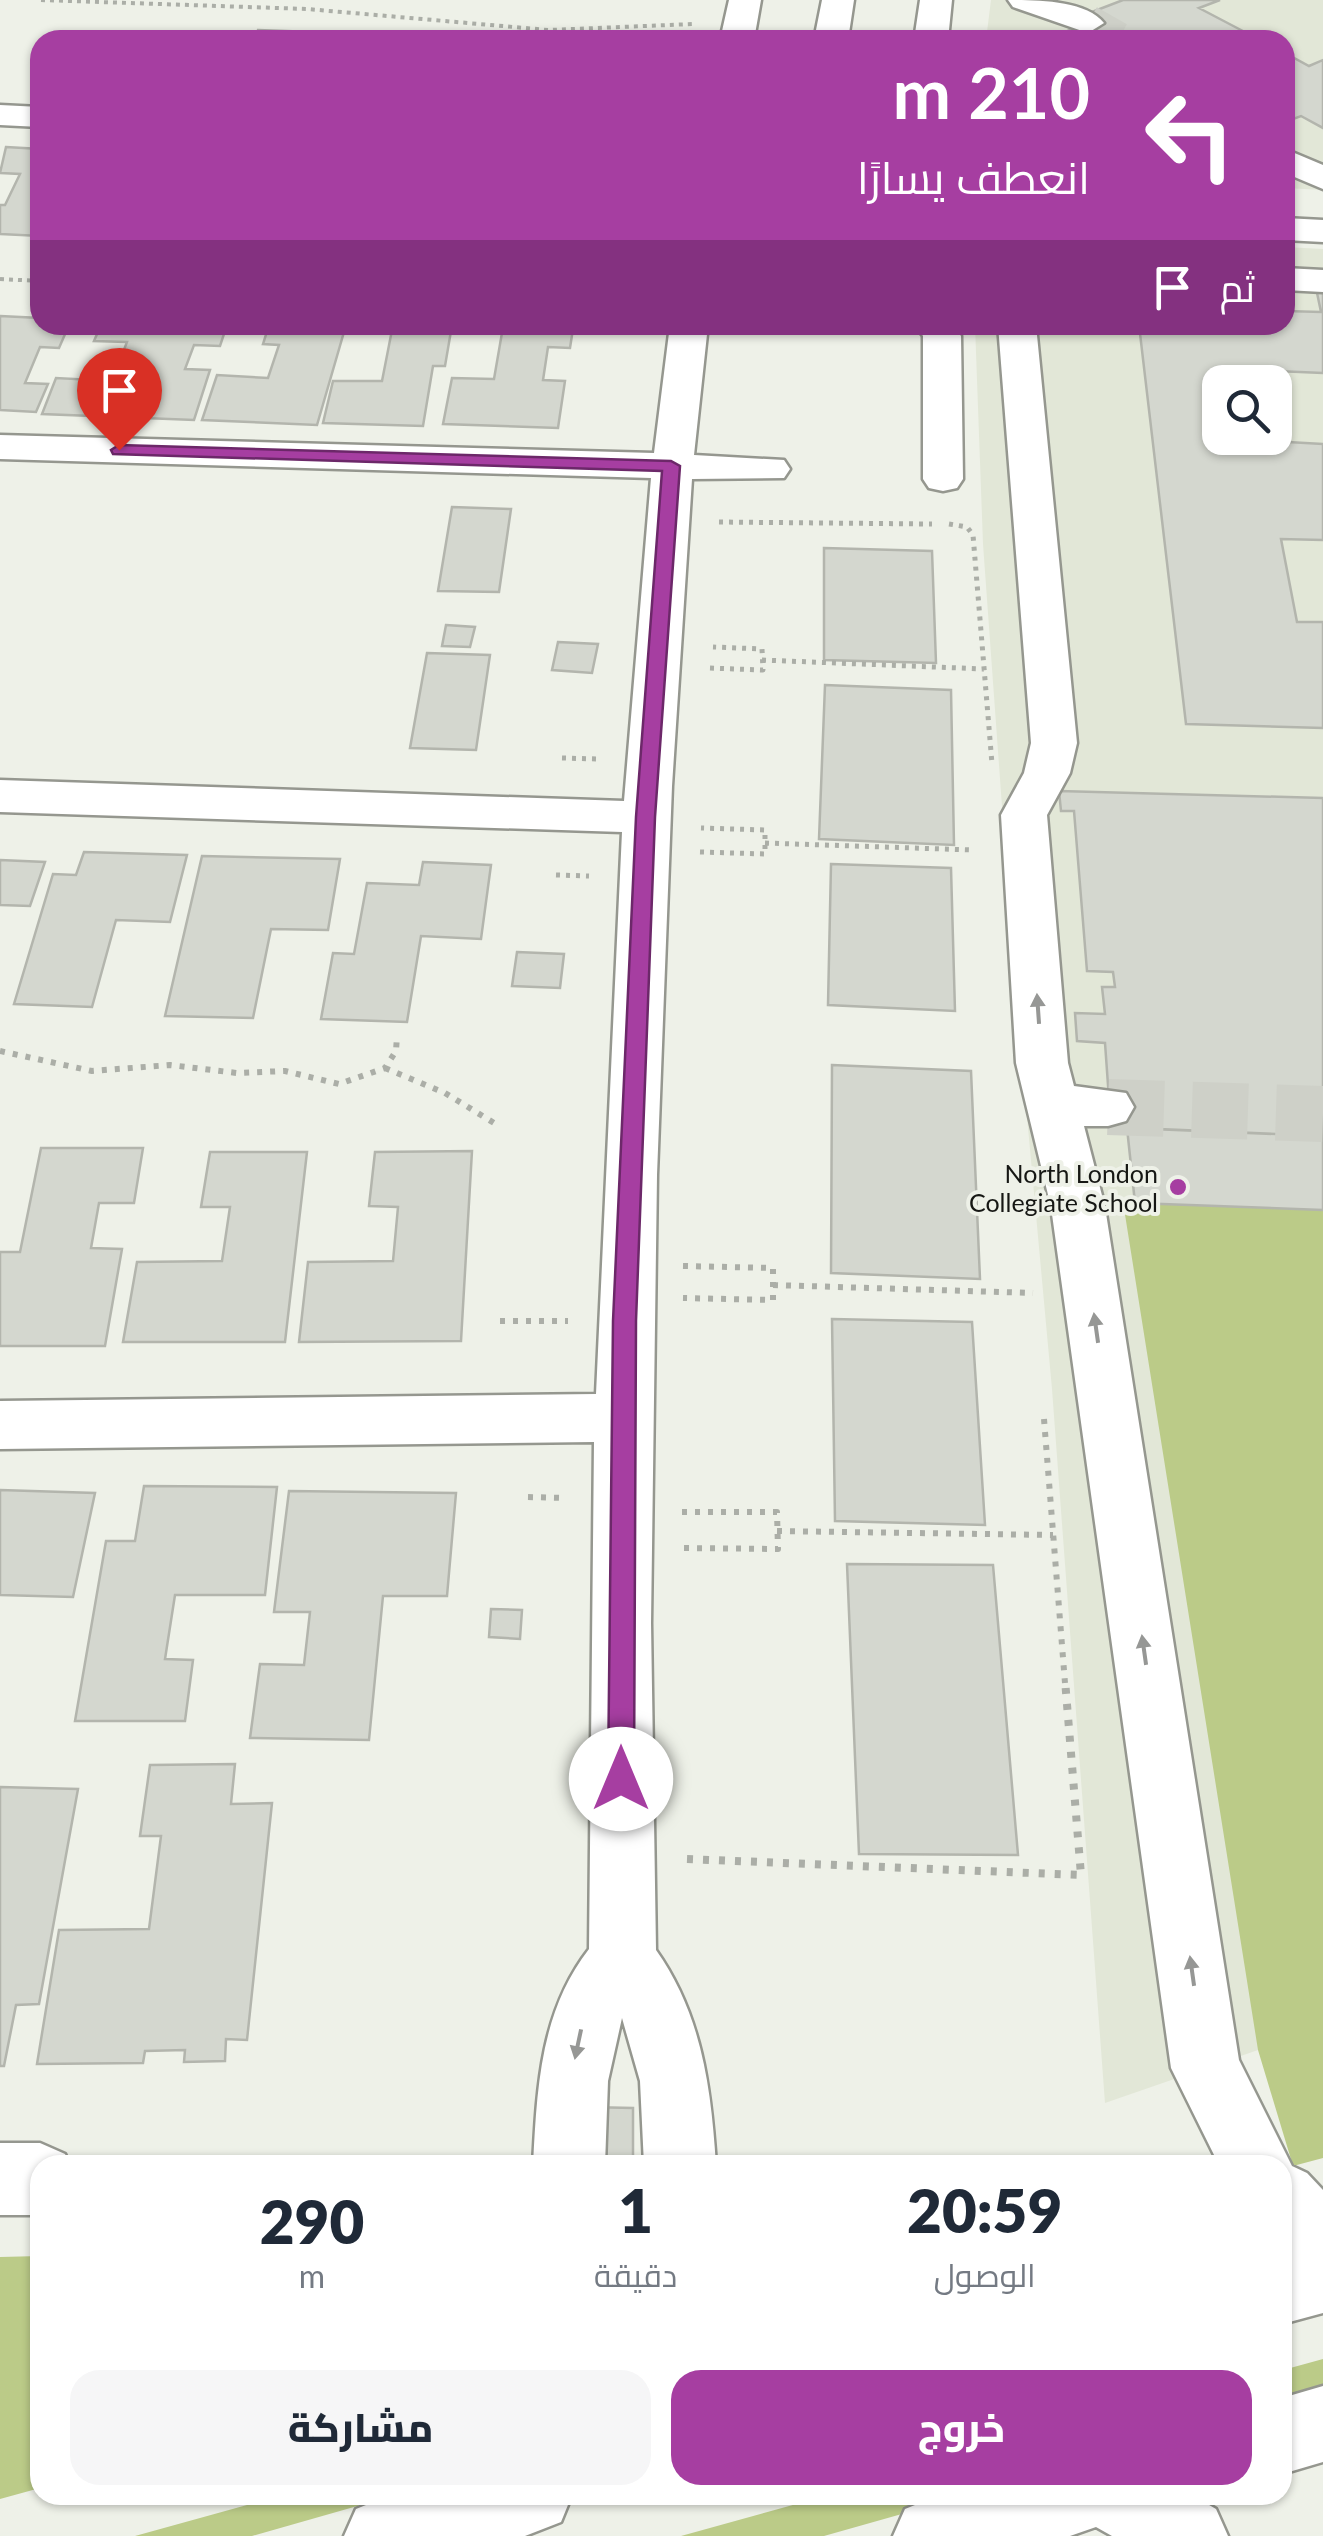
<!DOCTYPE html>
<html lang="ar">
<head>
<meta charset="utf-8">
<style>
  :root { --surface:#fff; --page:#f6f6f7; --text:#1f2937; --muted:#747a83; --accent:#a63ea1 }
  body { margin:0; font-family:Lato,Cairo,sans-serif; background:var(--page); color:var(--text); direction:rtl; height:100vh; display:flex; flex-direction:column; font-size:38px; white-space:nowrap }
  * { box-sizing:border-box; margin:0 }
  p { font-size:32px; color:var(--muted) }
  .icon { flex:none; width:55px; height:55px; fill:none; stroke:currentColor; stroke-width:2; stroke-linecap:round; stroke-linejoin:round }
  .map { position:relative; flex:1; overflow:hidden; direction:ltr }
  .drawer { position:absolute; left:30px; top:2155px; width:1262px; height:350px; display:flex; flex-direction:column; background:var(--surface); border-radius:30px; box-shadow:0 2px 8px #0004; direction:rtl }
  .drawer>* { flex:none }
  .top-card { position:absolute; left:30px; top:30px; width:1265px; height:305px; border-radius:30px; box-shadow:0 2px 8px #0004; direction:rtl; background:#a63ea1; color:#fff; overflow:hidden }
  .tools { position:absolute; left:1202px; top:365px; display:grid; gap:20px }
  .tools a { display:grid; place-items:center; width:90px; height:90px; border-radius:20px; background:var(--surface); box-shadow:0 2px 8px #0004; font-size:50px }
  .pin { position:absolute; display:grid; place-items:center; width:85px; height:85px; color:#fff; margin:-102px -42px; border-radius:50% 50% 50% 0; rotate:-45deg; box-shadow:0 0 10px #0007 }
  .pin .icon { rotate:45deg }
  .me { position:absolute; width:110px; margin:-55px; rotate:0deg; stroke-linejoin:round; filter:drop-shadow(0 0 8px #0008) }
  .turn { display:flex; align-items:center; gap:35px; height:210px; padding:0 40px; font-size:45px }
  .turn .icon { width:130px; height:130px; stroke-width:2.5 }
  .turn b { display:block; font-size:70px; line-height:85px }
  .then { display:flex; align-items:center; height:95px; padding:0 40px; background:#0003; gap:20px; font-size:38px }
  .eta { display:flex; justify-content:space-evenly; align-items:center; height:170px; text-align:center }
  .eta b { font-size:60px; font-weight:800; line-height:70px }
  .cta { display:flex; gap:20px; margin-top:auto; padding:20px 40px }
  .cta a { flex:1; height:115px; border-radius:30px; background:var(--accent); color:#fff; font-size:40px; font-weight:800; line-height:115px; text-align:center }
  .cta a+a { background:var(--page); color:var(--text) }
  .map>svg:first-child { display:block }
  .built { fill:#e2e7d7; fill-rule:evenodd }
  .green { fill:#bbcb88 }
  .building { fill:#d4d7cf; stroke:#b3b5ad; stroke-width:2.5 }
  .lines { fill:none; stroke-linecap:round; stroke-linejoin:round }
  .minor-tunnel-far1 { stroke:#ced0c8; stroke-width:36; stroke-dasharray:36 18; stroke-linecap:butt }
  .minor-tunnel { stroke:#ced0c8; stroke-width:56; stroke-dasharray:56 28; stroke-linecap:butt }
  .minor-casing { stroke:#95978f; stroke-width:5 }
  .path-far3 { stroke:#abaea7; stroke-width:4; stroke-dasharray:4 5; stroke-linecap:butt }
  .path-far2 { stroke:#abaea7; stroke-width:5; stroke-dasharray:4 6; stroke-linecap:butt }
  .path-far1 { stroke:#abaea7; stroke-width:6; stroke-dasharray:5 8; stroke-linecap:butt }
  .path { stroke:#abaea7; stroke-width:8; stroke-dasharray:6 10; stroke-linecap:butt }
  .minor { fill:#fff; fill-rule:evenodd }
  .oneway { fill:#969795 }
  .route { fill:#a63ea1; stroke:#6c2869; stroke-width:2.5 }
  .poi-dot { fill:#a63ea1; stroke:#eef1e8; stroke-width:4 }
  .labels { text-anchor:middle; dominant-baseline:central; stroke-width:8; stroke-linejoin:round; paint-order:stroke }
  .poi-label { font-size:25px; fill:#161714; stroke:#eef1e8; text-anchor:end }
</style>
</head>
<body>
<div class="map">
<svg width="1323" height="2536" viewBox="0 0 1323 2536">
  <rect width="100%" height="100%" fill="#eef1e8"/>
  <!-- built -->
  <path class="built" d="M991,0H1323V190L1285,188V40H986Z
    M1285,247L1323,249V2033L1258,2050L1105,2103L1052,1389L1015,986L983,544L975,325H1285ZM1220,382H1275V438H1220Z"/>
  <!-- green -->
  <path class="green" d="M1123,1202L1323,1210V2158L1293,2166L1258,2050Z
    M40,2256V2488L0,2499V2257Z
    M1323,2359V2391L1283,2402V2370Z
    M283,2495H396L252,2536H135Z
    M829,2495H969L824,2536H681Z"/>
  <!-- building -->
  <path class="building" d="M1123,0H1220L1199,8L1260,40H1068L1058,35L1093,20L1084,15Z
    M258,30L339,33L336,40H255Z
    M1285,53L1309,66L1323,60V128L1301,116L1285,122Z
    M6,147L40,149V236L0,234V205H5L20,174L0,173Z
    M1316,288H1323V373L1251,370L1254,382H1220V438L1323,444V540L1281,539L1297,622H1323V728L1186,724L1139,325H1285V311L1321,312Z
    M0,316L40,318V325H69L59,348L40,347L25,383L48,384L36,412L0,410Z
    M101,325H227L220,346L194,345L185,369L210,370L194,420L42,414L56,378L112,381L127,342L94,341Z
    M269,325H346L317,425L202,420L217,375L268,378L279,345L263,344Z
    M503,327L573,329L570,348L548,347L543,380L565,381L558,428L443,424L452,378L494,379Z
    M392,330L451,331L445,366H433L423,426L323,423L333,381H382Z
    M452,507L511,509L499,592L438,591Z
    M824,548L932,551L936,663L824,660Z
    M446,625L475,627L470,647L442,646Z
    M558,642L598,644L592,673L552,670Z
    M427,653L490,655L476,750L410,748Z
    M825,685L951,690L954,845L819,839Z
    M1059,791L1323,798V1136L1111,1127L1105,1043L1077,1041L1075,1013L1105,1014L1102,987H1115L1113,972L1087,971L1074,811H1061Z
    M84,852L187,855L170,922L116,920L92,1007L14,1004L53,874L76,875Z
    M202,856L340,859L328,930L271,929L253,1018L165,1016Z
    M0,860L45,862L30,906L0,905Z
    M423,862L491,865L481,939L421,936L407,1022L321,1019L333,953L354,954L367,883L419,885Z
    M831,864L951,868L955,1011L828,1005Z
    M517,952L564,954L560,988L512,986Z
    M832,1065L971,1071L980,1279L831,1273Z
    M1127,1128L1323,1136V1210L1135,1203Z
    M41,1148H143L134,1203H99L91,1248L122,1249L105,1346H0V1252H20Z
    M472,1151L461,1341L299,1342L308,1262L393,1261L398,1207L369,1206L375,1152Z
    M210,1152H307L285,1342H123L137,1262L222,1261L230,1207H201Z
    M832,1319L972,1322L985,1525L835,1521Z
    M144,1486L277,1487L265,1595H175L165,1659L193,1660L185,1721H75L106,1541H135Z
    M0,1490L95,1493L73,1597L0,1595Z
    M289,1491L456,1493L447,1596H383L369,1740L250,1738L260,1664L304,1665L310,1612H274Z
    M847,1564L993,1565L1018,1855L859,1854Z
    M491,1609L522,1610L520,1639L489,1637Z
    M235,1764L231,1804L272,1803L247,2040L226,2039L225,2061L184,2062L185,2050L145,2051L143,2063L37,2064L59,1930L149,1929L161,1836H140L150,1765Z
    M0,1787L78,1789L39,2004L16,2005L4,2066H0Z
    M587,2107L633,2108V2165H587Z"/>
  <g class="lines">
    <!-- minor-tunnel-far1 -->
    <path class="minor-tunnel-far1" d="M1088,23L1118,40"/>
    <!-- minor-tunnel -->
    <path class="minor-tunnel" d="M1108,1107L1323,1114"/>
    <defs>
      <path id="minor" d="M729,0H761L754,40H720Z
        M822,0H854L848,40H814Z
        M920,0H952L948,40H914Z
        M1008,0C1036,0 1086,0 1104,23L1088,33L1013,7Z
        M0,105L40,107V127L0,125Z
        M1285,149L1323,165V189L1285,173Z
        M1285,218L1323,220V242L1285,240Z
        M1285,268L1323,270V292L1285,290Z
        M670,325H708L694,455L784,460L790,469L784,478L692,479L672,786L657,1175L651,1623L656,1950C702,2015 711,2088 716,2165H644L640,2081L622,2018L608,2081L605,2165H533C537,2089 540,2012 589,1949L594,1442L0,1449V1401L596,1394L622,832L0,812V780L624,801L651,478L0,459V435L654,453Z
        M915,325H953L961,336L963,479L957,488L943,491L929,488L923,479V336Z
        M998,325H1036L1077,743L1070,773L1047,815L1068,1063L1074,1086L1126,1093L1134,1107L1126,1121L1108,1126H1084L1105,1207L1239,2060L1292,2166L1307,2173L1323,2190V2313L1282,2324V2165H1219L1171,2068L1051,1207L1016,1063L1001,815L1024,773L1031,743Z
        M0,2143H40L65,2154L70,2165H40V2215H0Z
        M1323,2386V2462L1282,2474V2398Z
        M391,2495H572L561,2522L525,2536H344L356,2509Z
        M940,2495H1192L1216,2509L1228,2536H1112L1096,2527L1070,2536H893L905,2509Z"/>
    </defs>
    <!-- minor casing -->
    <use href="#minor" class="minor-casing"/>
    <!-- path-far3 -->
    <path class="path-far3" d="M41,0L307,9L548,30L693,24
      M0,279L40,281"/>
    <!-- path-far2 -->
    <path class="path-far2" d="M719,522L932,524
      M949,524L967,527L973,535L992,764
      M762,660L984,669
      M710,668L763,670L762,649L713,647
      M562,758L598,759
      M765,843L973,850
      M700,852L765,854V830L701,828
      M556,875L589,876"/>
    <!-- path-far1 -->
    <path class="path-far1" d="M0,1051L92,1071L170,1065L237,1073L285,1071L339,1084L385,1068L396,1051L397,1036
      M385,1068L445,1093L499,1126
      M683,1266L773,1268V1300L683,1298
      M773,1285L1033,1293
      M500,1321H568
      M1044,1419L1065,1683
      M528,1497L565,1498
      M682,1512H777L778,1549L682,1548
      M777,1531L1053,1535"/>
    <!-- path -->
    <path class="path" d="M687,1859L1081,1875L1065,1680"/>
    <!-- minor -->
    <use href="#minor" class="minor"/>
  </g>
  <!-- one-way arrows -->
  <defs><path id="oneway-solid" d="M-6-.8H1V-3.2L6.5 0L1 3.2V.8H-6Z" transform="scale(2.5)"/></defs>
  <g class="oneway">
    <use href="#oneway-solid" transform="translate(1038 1009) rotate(-94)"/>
    <use href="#oneway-solid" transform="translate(1096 1328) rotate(-98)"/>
    <use href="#oneway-solid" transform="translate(1144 1650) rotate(-98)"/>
    <use href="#oneway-solid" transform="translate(1192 1971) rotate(-98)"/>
    <use href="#oneway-solid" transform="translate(578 2044) rotate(102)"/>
  </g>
  <!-- route -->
  <path class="route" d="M119,445L671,461L680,466L655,817L636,1321L634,1779L630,1788L621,1791L612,1788L608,1779L613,1321L636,817L662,471L113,454L111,450Z"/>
  <!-- markers -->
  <circle class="poi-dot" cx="1178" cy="1187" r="10"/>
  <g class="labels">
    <!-- poi labels -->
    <g class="poi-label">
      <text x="1158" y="1173">North London<tspan x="1158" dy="29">Collegiate School</tspan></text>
    </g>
  </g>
</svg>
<div class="tools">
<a><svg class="icon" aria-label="search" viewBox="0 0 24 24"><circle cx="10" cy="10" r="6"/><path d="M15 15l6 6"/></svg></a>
</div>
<div class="pin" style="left:119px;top:450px;background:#d93025"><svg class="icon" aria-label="arrive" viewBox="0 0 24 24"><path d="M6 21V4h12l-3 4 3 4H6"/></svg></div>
<svg class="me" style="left:621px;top:1779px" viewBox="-20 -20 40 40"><circle r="19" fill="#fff"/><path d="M0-13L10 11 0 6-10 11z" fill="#a63ea1"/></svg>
<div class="top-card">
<div class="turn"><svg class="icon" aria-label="left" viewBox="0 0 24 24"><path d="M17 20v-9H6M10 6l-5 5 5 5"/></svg><div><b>210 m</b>انعطف يسارًا</div></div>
<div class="then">ثم<svg class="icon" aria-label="arrive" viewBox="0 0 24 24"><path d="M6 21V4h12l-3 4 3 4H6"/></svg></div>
</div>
<section class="drawer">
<div class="eta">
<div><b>20:59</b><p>الوصول</p></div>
<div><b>1</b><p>دقيقة</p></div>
<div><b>290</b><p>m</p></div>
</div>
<div class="cta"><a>خروج</a><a>مشاركة</a></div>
</section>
</div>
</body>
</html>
